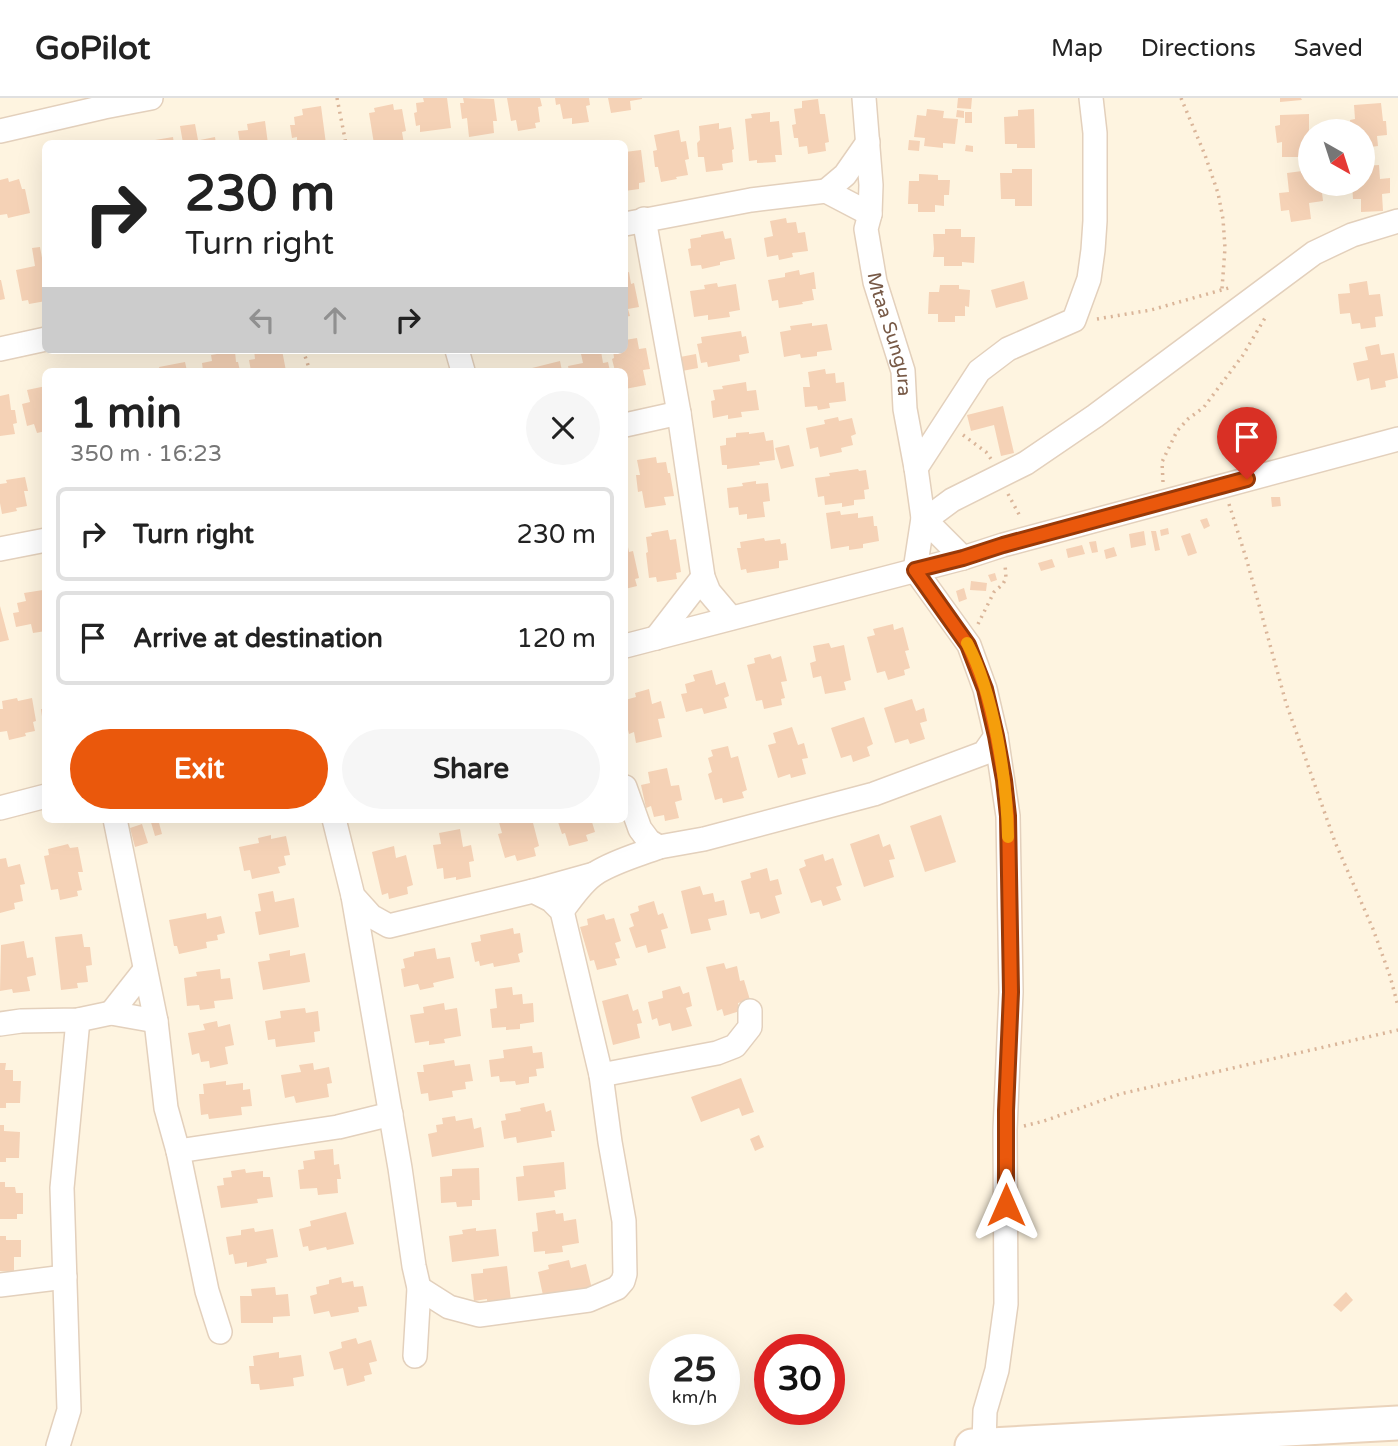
<!DOCTYPE html>
<html lang="en">
<head>
<meta charset="utf-8">
<style>
  :root { --surface:#fff; --page:#f6f6f6; --text:#222; --muted:#767676; --line:#e0e0e0; --accent:#ea580c }
  body { margin:0; font-family:"Varela Round",sans-serif; background:var(--page); color:var(--text); height:100vh; display:flex; flex-direction:column; font-size:26px; white-space:nowrap }
  * { box-sizing:border-box; margin:0 }
  p { font-size:23px; color:var(--muted) }
  .icon { flex:none; width:38px; height:38px; fill:none; stroke:currentColor; stroke-width:2; stroke-linecap:round; stroke-linejoin:round }
  .map { position:relative; flex:1; overflow:hidden }
  .panel { position:absolute; left:42px; top:270px; width:586px; height:455px; display:flex; flex-direction:column; background:var(--surface); border-radius:10px; box-shadow:0 7px 28px #0002 }
  .panel>* { flex:none }
  .guide { position:absolute; left:42px; top:42px; width:586px; height:214px; border-radius:10px; box-shadow:0 7px 28px #0002; background:#fff; color:var(--text); overflow:hidden }
  .needle { width:46px; rotate:141deg }
  .tools { position:absolute; left:1298px; top:21px; display:grid; gap:14px }
  .tools a { display:grid; place-items:center; width:77px; height:77px; border-radius:50%; background:var(--surface); box-shadow:0 7px 28px #0002; font-size:35px }
  .speed { position:absolute; left:649px; top:1236px; display:flex; gap:14px; font-size:35px; font-weight:700; text-align:center }
  .speed>* { display:grid; place-content:center; width:91px; height:91px; border-radius:50%; background:var(--surface); box-shadow:0 7px 28px #0002; line-height:1 }
  .speed small { font-size:18px; font-weight:400 }
  .speed .limit { border:10px solid #d22; background:#fff; color:#111 }
  .pin { position:absolute; display:grid; place-items:center; width:60px; height:60px; color:#fff; margin:-72px -30px; border-radius:50% 50% 50% 0; rotate:-45deg; box-shadow:0 0 7px #0007 }
  .pin .icon { rotate:45deg }
  .me { position:absolute; width:77px; margin:-38px; rotate:0deg; stroke-linejoin:round; filter:drop-shadow(0 0 5px #0008) }
  .turn { display:flex; align-items:center; gap:24px; height:147px; padding:0 28px; font-size:32px }
  .turn .icon { width:91px; height:91px; stroke-width:2.5 }
  .turn b { display:block; font-size:49px; line-height:60px }
  .lanes { display:flex; align-items:center; height:66px; padding:0 28px; background:#0003; justify-content:center; gap:35px; direction:ltr }
  .lanes .off { opacity:.35 }
  .round { display:grid; place-items:center; flex:none; width:74px; height:74px; border-radius:37px; background:var(--page) }
  .overview { display:flex; align-items:center; justify-content:space-between; height:119px; padding:0 28px }
  h1 { font-size:42px; font-weight:800; line-height:52px }
  .cta { display:flex; gap:14px; margin-top:auto; padding:14px 28px }
  .cta a { flex:1; height:80px; border-radius:42px; background:var(--accent); color:#fff; font-size:28px; font-weight:800; line-height:80px; text-align:center }
  .cta a+a { background:var(--page); color:var(--text) }
  ul { padding:0; list-style:none }
  li { display:flex; align-items:center; gap:21px; height:94px; margin:0 14px 10px; padding:0 14px; border:4px solid var(--line); border-radius:10px }
  li div { flex:1 }
  li b { display:block; font-size:26px }
  li em { font-style:normal }
  header { display:flex; align-items:center; gap:42px; box-sizing:border-box; height:98px; padding:0 35px; background:var(--surface); border-bottom:2px solid var(--line) }
  header strong { font-size:33px }
  nav { display:flex; gap:38px; margin-inline-start:auto; font-size:24px }
  .map>svg:first-child { display:block }
  .building { fill:#f5d2b6 }
  .lines { fill:none; stroke-linecap:round; stroke-linejoin:round }
  .street-casing { stroke:#e3d0bc; stroke-width:26 }
  .secondary-casing { stroke:#ead3bb; stroke-width:37 }
  .path { stroke:#dab599; stroke-width:3.5; stroke-dasharray:2 5; stroke-linecap:butt }
  .street { stroke:#fff; stroke-width:23 }
  .secondary { stroke:#fff; stroke-width:33 }
  .route-casing { stroke:#983908; stroke-width:18 }
  .route { stroke:#ea580c; stroke-width:12 }
  .slow { stroke:#f59e0b; stroke-width:12 }
  .labels { text-anchor:middle; dominant-baseline:central; stroke-width:5; stroke-linejoin:round; paint-order:stroke }
  .street-label { font-size:19px; fill:#775946; stroke:#fff7e8 }
</style>
</head>
<body>
<header>
<strong>GoPilot</strong>
<nav><a>Map</a><a>Directions</a><a>Saved</a></nav>
</header>
<div class="map">
<svg width="1398" height="1348" viewBox="0 0 1398 1348">
  <rect width="100%" height="100%" fill="#fef4e0"/>
  <!-- building -->
  <path class="building" d="M423,0H447L451,30L420,34V27L416,28L414,15L417,14L416,5L424,4Z
    M463,0L494,1L497,23H493L494,35L469,39L467,20L462,21L460,5H464Z
    M507,0H540L542,8L538,9L540,24L535,25L536,30L518,33L516,22L511,23Z
    M555,0H589L590,7L586,8L589,24L572,26V20L563,21L560,6L556,7Z
    M608,0H642V1L630,3L631,12L611,15Z
    M958,0H972L971,11L957,10Z
    M1280,0H1301L1302,2L1280,4Z
    M818,1L820,16H825L829,44L825,45L826,53L808,56L807,48L799,49L798,40H794L792,27L796,26L794,11L802,10V3Z
    M1381,5L1383,23H1386L1387,37L1377,38L1378,48L1363,50V33H1351L1350,22L1355,21L1354,7Z
    M393,6L394,12L402,11L406,33L402,34L404,46H374L369,15L375,14L374,10Z
    M321,8L326,46H297V39L292,40L290,27H295L294,19L303,17L302,11Z
    M927,11L944,13L943,20L958,21L955,46L943,45V50L924,48L925,40L914,39L917,17L926,18Z
    M1034,11L1035,50H1017V46H1005L1004,19L1018,18V12Z
    M957,12L964,13V20L956,19Z
    M770,14V24L779,23L782,57H775L776,64L757,65V62L749,63L745,21L752,20L751,16Z
    M965,14H972V25H965Z
    M1309,16V42H1303L1304,59H1282V44L1277,45L1275,28L1280,27V17Z
    M265,23L268,46H240L238,33L248,32L247,26Z
    M719,25V31L731,29L734,51L732,52L733,64L722,66L723,72L706,74L704,59H698L697,45L700,42L699,28Z
    M195,26L198,42L183,45L180,28Z
    M679,32L681,44L686,43L689,61L685,62L688,77L676,79L677,81L661,84L658,69H655L653,53L657,52L654,37Z
    M173,39L174,46H155V42Z
    M215,39L216,46H200V42Z
    M909,42L920,43L919,53L908,52Z
    M966,47L973,48V54L965,53Z
    M641,52L645,84L639,85V91L625,93V54Z
    M1379,67L1380,81L1390,80V95L1382,96L1383,113L1361,114V101H1353L1352,86H1363V68Z
    M1012,71H1032V108H1015V101H1001L1000,75H1012Z
    M1310,72L1311,86H1321L1323,103L1309,105L1311,121L1291,124L1289,112L1281,113L1279,95L1289,94L1287,75Z
    M919,76L938,77V82H950L949,97H944V108L935,107V114H918V106H908L909,83H919Z
    M8,80L9,84L19,81L22,91H25L30,115L8,120L7,116L0,117V82Z
    M786,120L787,125L796,124L798,135L805,134L808,153L792,155L793,159L779,162L778,157L767,159L764,140L773,138L770,123Z
    M945,131H961V139H975L974,165L962,164V168H944V159H933L934,151L933,136H945Z
    M723,133L725,141L731,140L735,161L720,164V167L702,171L701,167L691,168L688,151L691,150L690,141L701,139V137Z
    M40,149L43,165H45L46,167V203L29,206L28,202L22,203L16,172L35,168L32,150Z
    M799,172L800,177L814,174L816,191H812L814,202L802,204L803,206L779,210L778,202L772,203L768,182L785,179V175Z
    M629,174L631,186L634,185L639,209L628,211L630,218L625,219V175Z
    M0,182H1L5,201L0,202Z
    M1024,183L1028,201L996,210L991,192Z
    M1367,183L1369,197L1380,196L1383,218L1375,219L1376,229L1361,231L1360,225L1352,226L1350,215L1340,216L1338,196L1350,195L1349,186Z
    M717,185L718,189L736,186L740,212L729,214L730,219L708,222V217L694,219L690,193L705,191L704,187Z
    M940,187H959V191L970,192L969,209L965,208V218H955V224H938V216H928L929,194H939Z
    M812,225V228L827,226L832,252L817,254V258L801,260L800,256L784,259L780,234L791,232L790,228Z
    M741,233L742,239L746,238L749,255L739,257L740,263L708,269L707,264L701,265L697,246L702,245L701,239Z
    M637,240L639,251L646,250L650,271L643,272L646,287L625,291V273H615L612,261L614,260L613,252H625V242Z
    M1379,246L1381,257L1394,255L1398,280L1385,283L1386,289L1371,292L1369,280L1357,283L1353,265L1368,262L1365,249Z
    M254,252H282L286,273H251L249,262L255,261Z
    M235,253L236,264H238L240,273H203L202,265L212,263L211,257Z
    M601,253L603,265L608,264L610,273H569L568,268L583,265L581,256Z
    M696,256L698,270L682,273L680,259Z
    M560,263L562,273H533L532,270Z
    M185,264L187,273H160L159,269Z
    M825,271L826,276L835,275L836,285L844,284L846,303L829,305L830,310L818,312L817,308L805,309L803,289H810L808,274Z
    M746,284L747,293L756,292L759,312L741,314L742,319L728,321V317L713,320L711,303L715,302L713,292L723,291L722,288Z
    M46,288V333L37,335L34,326L27,328L22,306L30,304L27,292Z
    M9,296L11,312H15L17,325L13,326L15,336L0,338V298Z
    M1003,308L1014,355L1001,358L994,327L971,333L967,317Z
    M838,319L839,323L852,320L856,336L851,338L853,347L841,350L842,354L820,359L818,349L810,351L806,330L825,326L824,322Z
    M749,334V336L764,334L766,343L773,342L775,362L759,364L760,367L727,371V367H722L720,348L726,347V340L736,339V335Z
    M789,347L794,368L781,371L775,350Z
    M656,359L657,365L666,364L668,375H670L674,398L664,399L666,407L645,410L642,393L638,394L636,377H640L637,362Z
    M858,371L859,373L866,372L869,391L864,392L865,401L854,402V407L842,409V405L825,407L824,398L818,399L815,380L830,378L829,375Z
    M25,379L28,393H24L27,408L16,410L17,413L2,416L0,405V386L7,385L6,382Z
    M756,383V386L768,385L770,403L763,404L765,419L747,421V416L739,417L738,409L729,410L727,390L743,388L742,385Z
    M1271,399H1280L1281,408L1272,409Z
    M840,413L841,417L858,415V420L873,418L874,428H877L879,443L863,446V450L849,452V448L831,451L826,415Z
    M1207,420L1210,428L1204,431L1200,422Z
    M1168,430L1169,436L1161,438L1160,432Z
    M668,432L670,442L676,441L681,474L676,475L677,481L657,484L656,479L649,480L646,455L648,454L646,439L652,438L651,435Z
    M1144,433L1146,447L1131,450L1129,436Z
    M1151,433H1156L1160,452L1155,453Z
    M1190,435L1197,455L1188,458L1181,438Z
    M626,439L629,454L633,453L639,480L635,481L637,488L625,491V440Z
    M764,440L765,443L780,441L781,446L786,445L788,462L779,463V470L747,475L746,471L741,472L737,450H741L740,444Z
    M1096,443L1098,454L1092,455L1089,444Z
    M1082,447L1085,456L1068,460L1066,451Z
    M1114,449L1117,458L1106,461L1104,452Z
    M1052,461L1055,469L1041,473L1038,465Z
    M995,475L997,482L991,484L988,477Z
    M971,483L987,485L986,493L970,492Z
    M964,490L967,501L959,504L956,493Z
    M43,492L46,506V533L33,535L31,526L16,529L13,515L19,514L17,505L26,503L24,495Z
    M0,508L9,542L0,544Z
    M893,526L894,532L903,529L909,552L905,553L910,570L904,572L905,577L888,582L885,573L877,575L867,539L875,537L873,531Z
    M829,545L831,550L844,547L851,582L844,584L846,592L825,596L821,578L813,580L810,565L816,563L813,548Z
    M770,556L772,561L781,558L787,583L781,584L785,600L781,601L782,607L764,611L762,602L756,603L747,567L755,565L754,560Z
    M712,572L716,587L725,584L729,598L724,600L727,610L704,616L702,610L686,614L681,596L687,595L685,586L695,583L693,577Z
    M649,591L652,606L661,603L665,620L658,621L662,639L636,645L634,634L629,636L625,619V614H627L625,602L636,599L635,595Z
    M17,600L18,603L32,600L36,623L33,624L35,633L25,635L26,638L9,642L7,633L0,634V611H3L2,603Z
    M912,601L916,613L924,610L927,623L920,625L925,641L910,646L908,641L895,645L884,610Z
    M41,611H46V625L43,626Z
    M864,619L873,646L867,649L870,658L853,664L851,657L841,660L831,630Z
    M792,629L798,647L804,645L808,660L802,661L806,676L791,680L790,676L778,680L768,647L776,645L773,635Z
    M728,648L731,660L738,658L747,692L742,694L744,700L723,705L722,700L715,702L708,676L712,674L708,660L713,658L711,652Z
    M667,670L671,688L679,687L682,702L675,704L679,720L665,723L664,717L654,719L651,708L646,710L641,687L650,685L648,674Z
    M941,717L956,764L925,774L910,728Z
    M150,721H158L162,736L155,738Z
    M498,721H526V722L532,721L539,748L534,750L536,758L517,763L515,757L505,760L498,736L502,735Z
    M557,721H598L599,722L592,724L595,734L586,737L588,743L569,748L565,735L562,736Z
    M142,726L148,745L135,749L130,730Z
    M460,731L463,749L471,747L474,763L469,764L471,779L456,782V779L444,781L443,770L437,771L433,747L441,746L439,735Z
    M879,736L883,749L890,746L895,761L889,762L894,779L864,789L850,746Z
    M271,737V741L286,738L290,757L284,758L286,767L278,769L280,775L252,781L250,772L244,773L239,749L259,745L258,740Z
    M68,746L70,750L78,749L83,774H78L82,792L77,793L78,798L60,802L58,791L51,792L44,758L49,757L48,751Z
    M394,748L396,760L406,757L413,787L407,789L408,796L389,801L388,795L382,797L372,754Z
    M823,756L825,763L833,760L842,787L836,789L841,802L823,808L821,802L811,805L799,771L806,768L804,762Z
    M6,760L8,769L20,766L25,786L20,787L23,803L14,805L15,811L0,815V761Z
    M767,770L770,783L778,781L782,796L775,798L780,815L761,821L759,814L750,816L741,783L751,780L750,775Z
    M700,788L703,797L713,795L715,804L724,802L727,817L708,821L711,832L691,836L681,793Z
    M273,793L275,804L294,800L299,829L259,837L255,814L261,813L258,796Z
    M654,803L658,817L663,815L668,830L661,832L666,850L648,855L646,847L636,850L629,830L634,828L630,816L639,813L638,808Z
    M206,815L207,821L221,818L225,835L217,837L218,842L206,844L207,850L179,856L177,848H174L169,822Z
    M604,816L606,822L614,820L621,843L615,845L620,860L615,861L617,867L597,872L594,862L590,863L580,829L588,827L587,821Z
    M513,830L514,836L520,835L523,854L518,856L520,864L494,869L493,865L480,868L479,863L475,864L471,845L481,843L480,837Z
    M82,836L84,849H90L92,867L86,868L88,884L77,885L78,890L61,892L55,839Z
    M24,843L27,860L33,859L36,877L27,879L30,893L13,895L12,891L0,893L1,847Z
    M435,850L437,861L450,859L454,880L433,885L434,889L420,892L418,886L404,889L401,871L405,870L403,861L414,858V854Z
    M290,852V858L305,855L310,884L263,892L258,864L270,862L269,856Z
    M724,865L726,871L737,868L740,883L744,882L750,902L738,905L740,913L724,918L722,911L717,913L706,869Z
    M220,871L221,881L230,880L233,901L214,903L215,910L200,912L199,907L187,908L184,880L197,878L196,874Z
    M680,888L683,896L689,894L692,908L686,910L692,928L672,933L670,925L659,928L657,920L652,922L648,904L663,900L662,893Z
    M512,889L513,897L522,896L523,906L533,905L534,924L520,926V931L506,932V929L492,930L490,911L497,910L495,891Z
    M628,896L633,913L638,911L642,925L637,926L640,940L613,947L602,903Z
    M444,905L445,912L457,910L461,938L444,941L445,945L429,947V943L415,945L410,917L424,915L423,909Z
    M305,910L306,915L318,913L320,933L314,934L315,944L276,949L275,941L268,942L265,923L281,920L280,913Z
    M217,923L218,929L230,926L234,947L225,949L228,966L210,970L209,963L201,964L199,955L192,957L188,935L205,932L203,926Z
    M532,948L533,955L542,954L544,970L536,971L537,978L529,979V985L516,987L515,983L500,984L499,978L491,979L489,962L504,960L503,952Z
    M454,962L455,968L470,966L473,983L465,984L466,991L452,993L453,999L429,1003L428,995L421,996L417,974H424L423,967Z
    M0,965H6L5,972H13V983H21L20,1005H6V1010H0Z
    M313,965L314,972L329,969L332,985L327,986L329,999L296,1005L294,998L285,1000L281,977L301,974L299,967Z
    M741,980L754,1014L742,1018L739,1010L701,1024L691,999Z
    M226,983V987L243,985V992L250,991L252,1008L241,1009L242,1017L209,1021L208,1016L201,1017L199,996H204L203,986Z
    M544,1005L546,1014L551,1012L555,1033H551L552,1039L517,1045L516,1039L504,1041L501,1023L506,1022L505,1016L521,1013L520,1010Z
    M455,1018L456,1023L472,1020L474,1031L481,1029L484,1049L432,1059L428,1036L437,1034L436,1027L443,1026L442,1020Z
    M0,1027H4V1033L20,1034L19,1060H6V1064H0Z
    M759,1037L764,1049L755,1053L750,1041Z
    M333,1051L334,1067L339,1066L341,1081H337L338,1095L318,1097L317,1090L300,1091L298,1072L304,1071L303,1063L315,1061L314,1053Z
    M564,1064L566,1091L554,1093L555,1099L518,1103L516,1079L524,1078L523,1068Z
    M479,1070L480,1102H472V1108L457,1109L456,1104L441,1105L440,1079L452,1078V1071Z
    M245,1071L246,1075L263,1073V1079H270L273,1099L257,1101L258,1105L221,1110L217,1088L224,1087L223,1080L232,1079L231,1073Z
    M0,1084H5V1089H15L16,1095H23V1116H17V1121H0Z
    M555,1112L556,1116L563,1115L564,1123L576,1121L579,1145L562,1148L563,1154L545,1156V1153L534,1154L532,1134L538,1133L536,1115Z
    M346,1114L354,1146L327,1152L326,1149L309,1153L308,1148L303,1149L299,1131L311,1128L310,1123Z
    M254,1130L255,1134L273,1131L278,1159L266,1161L267,1165L247,1169V1164L235,1166L233,1156L229,1157L226,1139L241,1137V1132Z
    M476,1130V1133L496,1131L499,1158L452,1164L449,1138L463,1136L462,1132Z
    M0,1138H6V1142H21V1159H14V1174L0,1173Z
    M569,1162L571,1170L586,1166L592,1191L544,1202L538,1174L549,1171L548,1167Z
    M507,1168L511,1203L487,1206V1201L474,1203L471,1176L483,1175V1171Z
    M341,1179L342,1185L353,1183L354,1189L363,1188L367,1208L358,1209L359,1214L331,1219L329,1213L314,1216L310,1198L317,1196L316,1189L329,1186V1182Z
    M275,1189L276,1197L288,1196L290,1218L273,1219V1225H241L240,1198H252L251,1191Z
    M1346,1194L1353,1202L1341,1214L1333,1207Z
    M356,1240L358,1246L371,1242L377,1263L369,1265L372,1276L364,1278L365,1283L347,1288L343,1270L334,1272L329,1254L342,1250L341,1244Z
    M279,1254V1260L301,1257L304,1278L293,1280L294,1288L260,1292L259,1286H251L249,1268H254L253,1258Z"/>
  <g class="lines">
    <defs>
      <g id="street">
        <path id="s1" d="M864,0L871,87L870,116L866,131L875,184L903,273L905,311L916,370L923,420L915,472L969,547L985,591L996,638L1008,718L1011,894L1005,1032L1006,1206L997,1272L985,1313L984,1347"/>
        <path d="M0,33L104,9L151,0"/>
        <path d="M826,93L845,77L868,44"/>
        <path d="M644,121L679,315L703,479L709,494L731,520"/>
        <path d="M625,126L751,102L826,93L870,116"/>
        <path d="M0,251L46,241"/>
        <path d="M457,252L463,273"/>
        <path d="M625,327L679,315"/>
        <path d="M916,370L979,273L1008,251L1074,222L1089,181L1093,152L1095,123V35L1091,0"/>
        <path d="M923,420L963,460"/>
        <path d="M925,422L952,402L1026,365L1095,318L1314,155L1352,137L1398,123"/>
        <path d="M0,451L46,442"/>
        <path d="M656,540L703,479"/>
        <path d="M625,548L963,460L1003,447L1398,341"/>
        <path d="M625,689L640,731L649,743L659,749L704,741L874,696L984,655L996,638"/>
        <path d="M0,710L46,698"/>
        <path d="M115,721L156,923L166,1010L178,1053L207,1193L220,1234"/>
        <path d="M334,721L353,798L371,818L389,828L533,793L551,802L562,813L601,977L610,1044L624,1123L625,1176L623,1183L617,1190L589,1202L479,1217L449,1209L419,1190"/>
        <path d="M533,793L594,776"/>
        <path d="M353,798L400,1070L414,1168L419,1190L415,1258"/>
        <path d="M562,813C572,800 582,784 596,775C615,763 638,757 659,749"/>
        <path d="M111,915L144,873"/>
        <path d="M0,926L21,923L78,922L111,915L156,923"/>
        <path d="M601,977L717,955L735,948L750,929V913"/>
        <path d="M178,1053L338,1029L391,1016"/>
        <path d="M0,1187L65,1179"/>
        <path d="M58,1348L69,1312L62,1090L78,922"/>
      </g>
      <path id="secondary" d="M972,1348L1398,1325"/>
    </defs>
    <!-- street casing -->
    <use href="#street" class="street-casing"/>
    <!-- secondary casing -->
    <use href="#secondary" class="secondary-casing"/>
    <!-- path -->
    <path class="path" d="M337,0L346,46
      M1181,0L1205,57L1218,95L1223,121L1225,150L1222,191
      M1097,221L1151,212L1232,189
      M303,252L310,273
      M963,337L986,354L991,361
      M1163,384L1162,364L1177,333L1188,321L1204,309L1243,257L1265,220
      M1008,396L1021,420
      M1229,406L1247,463L1286,605L1335,744L1373,831L1390,878L1398,908
      M978,526L994,494L1003,486L1006,480L1005,466
      M1024,1028L1044,1023L1120,996L1398,932"/>
    <!-- street -->
    <use href="#street" class="street"/>
    <!-- secondary -->
    <use href="#secondary" class="secondary"/>
  </g>
  <g class="lines">
    <defs>
      <path id="route" d="M1006,1107V1013L1011,894L1008,718L1004,682L996,638L985,591L968,547L915,472L963,460L1003,447L1247,381"/>
    </defs>
    <!-- route casing -->
    <use href="#route" class="route-casing"/>
    <!-- route -->
    <use href="#route" class="route"/>
    <!-- slow -->
    <path class="slow" d="M967,545C994,595 1007,683 1008,739"/>
  </g>
  <g class="labels">
    <!-- street labels -->
    <g class="street-label">
      <text stroke="none"><textPath href="#s1" startOffset="240">Mtaa Sungura</textPath></text>
    </g>
  </g>
</svg>
<div class="tools">
<a><svg class="needle" viewBox="-14 -14 28 28"><path d="M0-13l5 13h-10z" fill="#e53935"/><path d="M0 13l5-13h-10z" fill="#767676"/></svg></a>
</div>
<div class="speed"><div>25<small>km/h</small></div><div class="limit">30</div></div>
<div class="pin" style="left:1247px;top:381px;background:#d93025"><svg class="icon" aria-label="arrive" viewBox="0 0 24 24"><path d="M6 21V4h12l-3 4 3 4H6"/></svg></div>
<svg class="me" style="left:1006px;top:1107px" viewBox="-20 -20 40 40"><path d="M0-17L14 15 0 8-14 15z" fill="#ea580c" stroke="#fff" stroke-width="4"/></svg>
<div class="guide">
<div class="turn"><svg class="icon" aria-label="right" viewBox="0 0 24 24"><path d="M7 20v-9h11M14 6l5 5-5 5"/></svg><div><b>230 m</b>Turn right</div></div>
<div class="lanes"><svg class="icon off" aria-label="left" viewBox="0 0 24 24"><path d="M17 20v-9H6M10 6l-5 5 5 5"/></svg><svg class="icon off" aria-label="ahead" viewBox="0 0 24 24"><path d="M12 20V5M6 11l6-6 6 6"/></svg><svg class="icon" aria-label="right" viewBox="0 0 24 24"><path d="M7 20v-9h11M14 6l5 5-5 5"/></svg></div>
</div>
<section class="panel">
<div class="overview"><div><h1>1 min</h1><p>350 m · 16:23</p></div><a class="round"><svg class="icon" aria-label="close" viewBox="0 0 24 24"><path d="M6 6l12 12M18 6L6 18"/></svg></a></div>
<ul>
<li><svg class="icon" aria-label="right" viewBox="0 0 24 24"><path d="M7 20v-9h11M14 6l5 5-5 5"/></svg><div><b>Turn right</b></div><em>230 m</em></li>
<li><svg class="icon" aria-label="arrive" viewBox="0 0 24 24"><path d="M6 21V4h12l-3 4 3 4H6"/></svg><div><b>Arrive at destination</b></div><em>120 m</em></li>
</ul>
<div class="cta"><a>Exit</a><a>Share</a></div>
</section>
</div>
</body>
</html>
